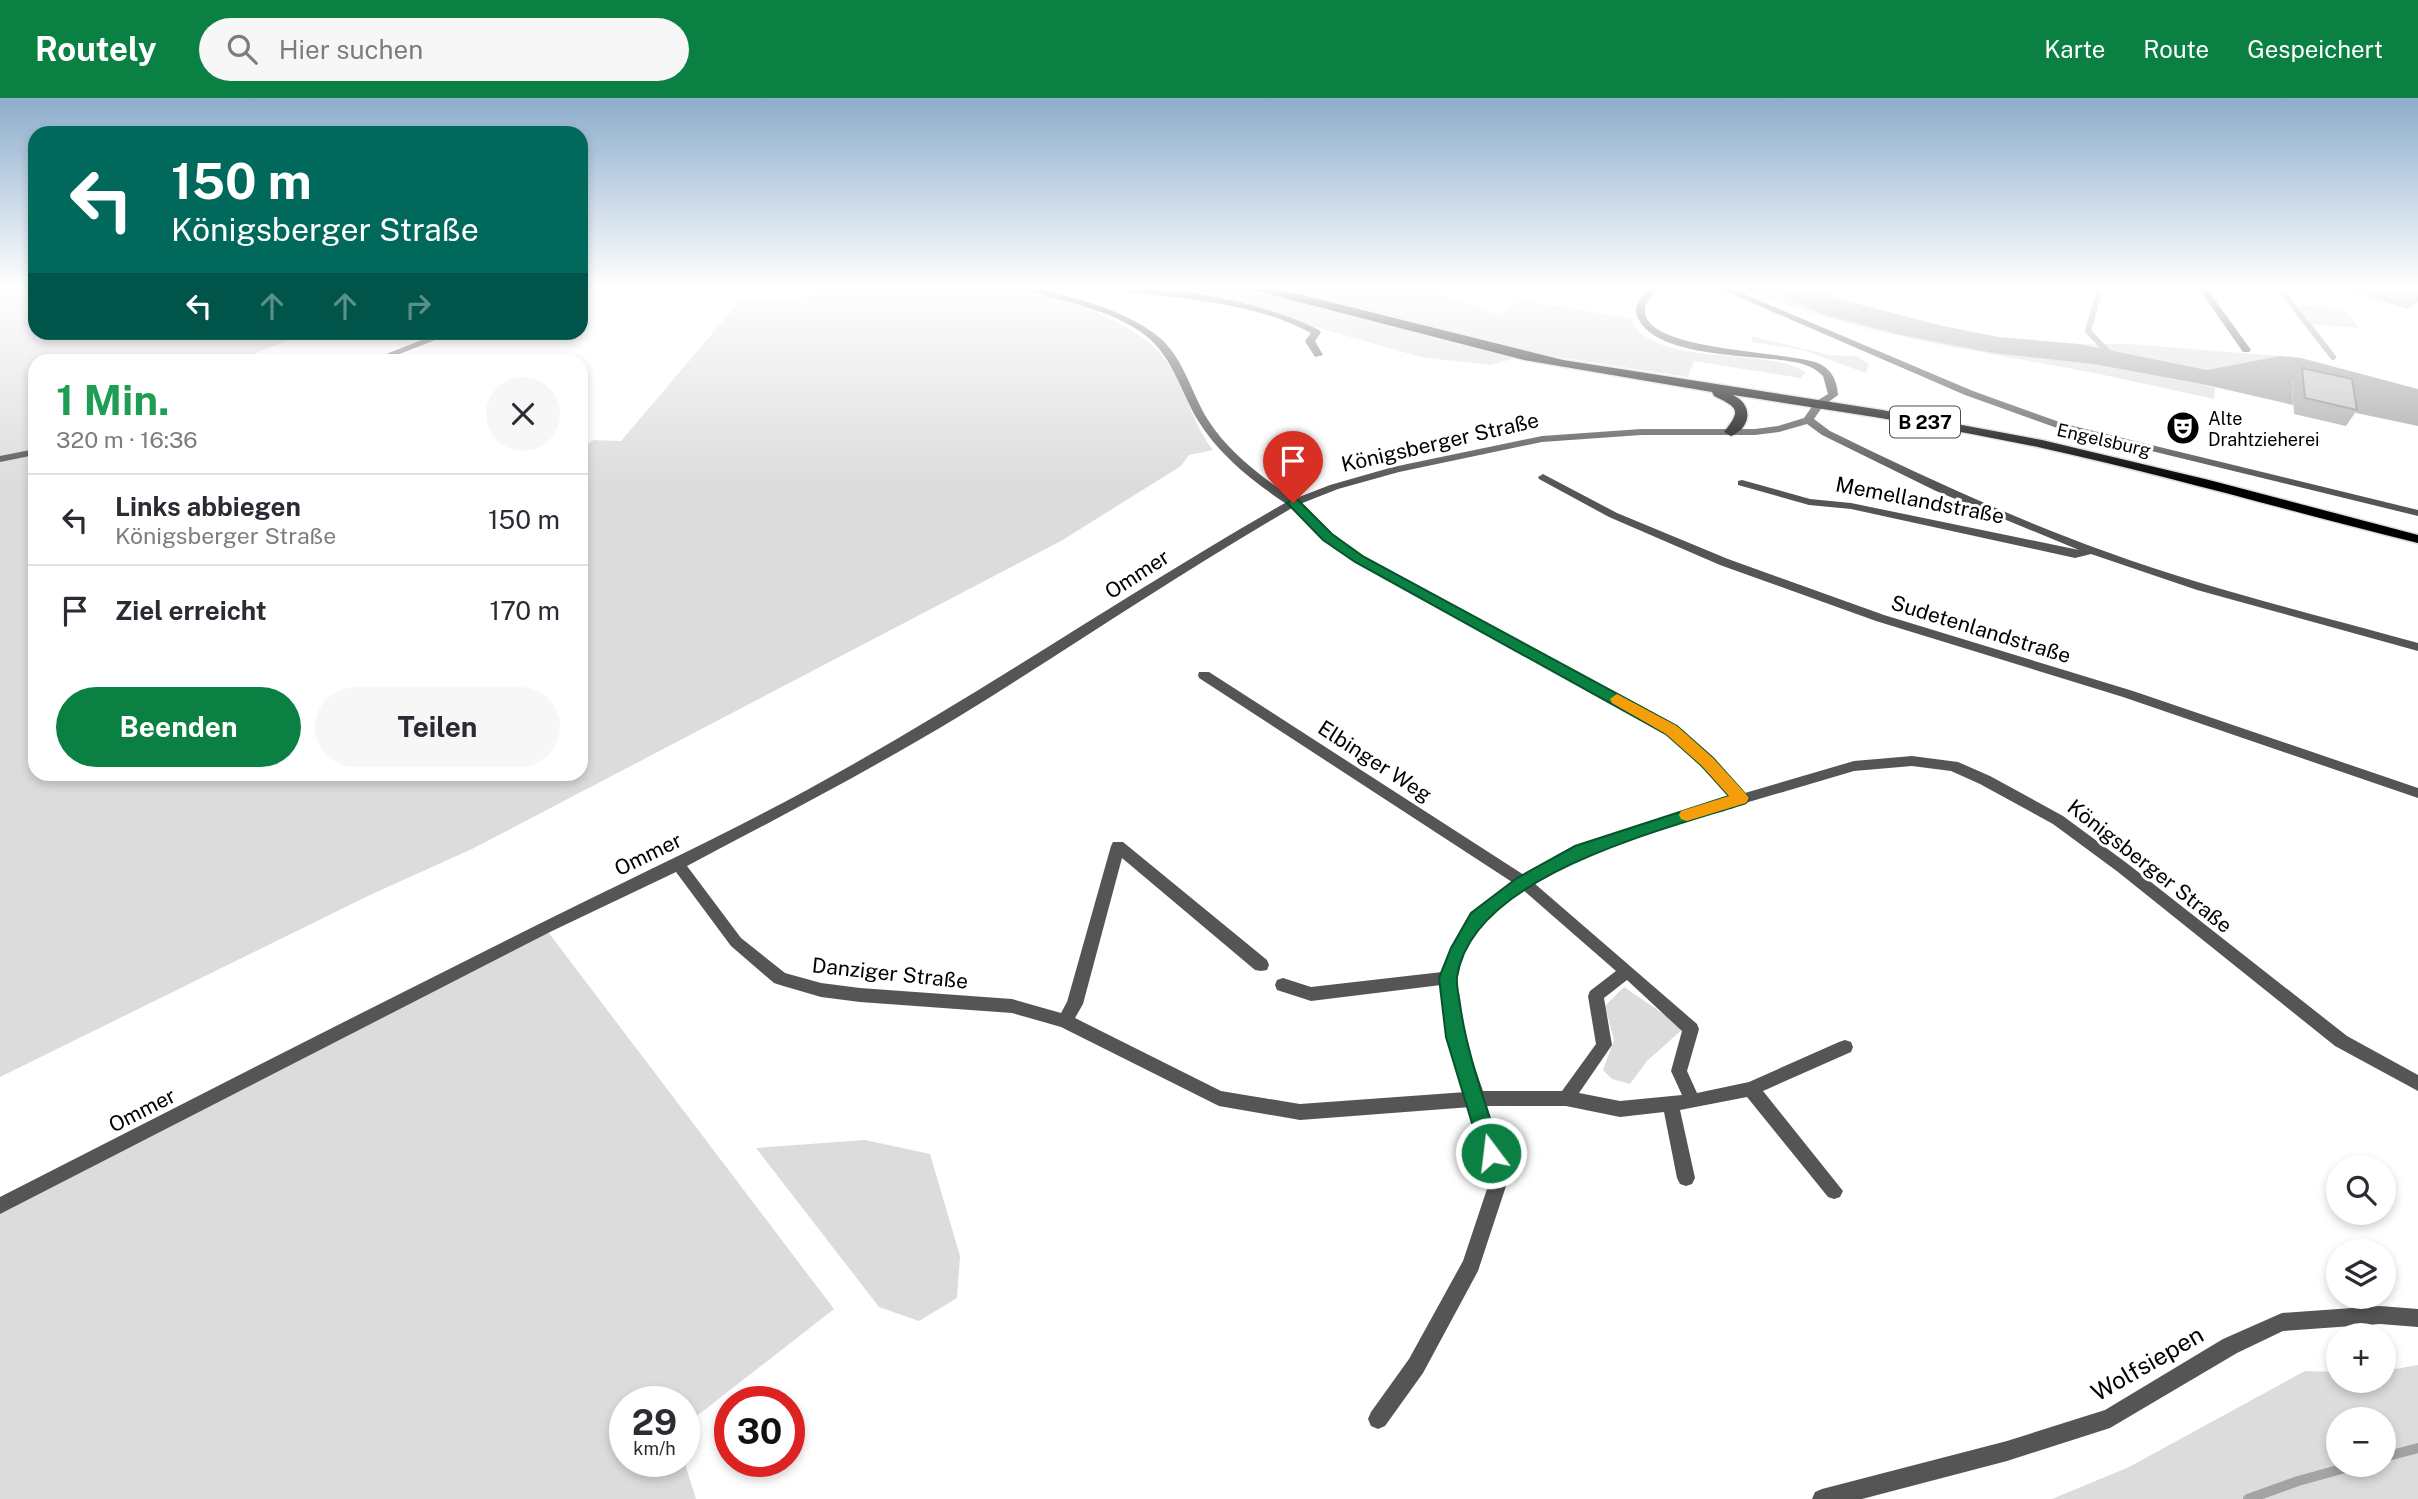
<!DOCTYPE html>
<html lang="de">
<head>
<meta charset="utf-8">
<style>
  :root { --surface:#fff; --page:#f7f7f7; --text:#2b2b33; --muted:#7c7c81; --line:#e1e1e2; --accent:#0b8043 }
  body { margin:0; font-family:"Public Sans",sans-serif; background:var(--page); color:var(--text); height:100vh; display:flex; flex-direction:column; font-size:26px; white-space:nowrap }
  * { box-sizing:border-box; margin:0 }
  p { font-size:23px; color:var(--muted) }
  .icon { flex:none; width:38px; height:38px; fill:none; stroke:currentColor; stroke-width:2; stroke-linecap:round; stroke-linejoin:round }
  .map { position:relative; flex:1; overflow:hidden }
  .panel { position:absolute; left:28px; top:256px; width:560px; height:427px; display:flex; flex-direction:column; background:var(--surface); border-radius:21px; box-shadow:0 4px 10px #0003 }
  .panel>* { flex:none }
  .banner { position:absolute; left:28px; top:28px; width:560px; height:214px; border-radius:21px; box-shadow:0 4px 10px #0003; background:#00695c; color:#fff; overflow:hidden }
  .buttons { position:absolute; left:2326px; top:1057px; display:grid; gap:14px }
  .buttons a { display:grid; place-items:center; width:70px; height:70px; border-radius:50%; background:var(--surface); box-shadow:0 4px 10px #0003; font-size:35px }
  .speed { position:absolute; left:609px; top:1288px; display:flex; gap:14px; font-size:35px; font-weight:700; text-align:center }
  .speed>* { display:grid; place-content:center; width:91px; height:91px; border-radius:50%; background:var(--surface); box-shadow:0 4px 10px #0003; line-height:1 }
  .speed small { font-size:18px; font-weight:400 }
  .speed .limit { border:10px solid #d22; background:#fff; color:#111 }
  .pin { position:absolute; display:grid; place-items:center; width:60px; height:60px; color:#fff; margin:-72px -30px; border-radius:50% 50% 50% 0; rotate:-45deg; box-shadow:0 0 7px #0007 }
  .pin .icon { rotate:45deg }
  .me { position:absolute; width:77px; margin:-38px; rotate:345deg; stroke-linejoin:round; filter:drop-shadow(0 0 5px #0008) }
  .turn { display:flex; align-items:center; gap:24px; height:147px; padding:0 28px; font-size:32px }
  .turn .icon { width:91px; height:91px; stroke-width:2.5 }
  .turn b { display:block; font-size:49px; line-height:60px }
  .lanes { display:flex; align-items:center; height:66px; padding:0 28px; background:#0003; justify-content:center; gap:35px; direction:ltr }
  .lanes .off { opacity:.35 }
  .round { display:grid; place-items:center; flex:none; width:74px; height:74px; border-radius:37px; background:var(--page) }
  .head { display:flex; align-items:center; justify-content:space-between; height:119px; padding:0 28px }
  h1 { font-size:42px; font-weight:700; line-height:52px; color:#1e9e55 }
  .button { display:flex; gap:14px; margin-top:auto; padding:14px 28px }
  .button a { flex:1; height:80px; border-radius:42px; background:var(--accent); color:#fff; font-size:28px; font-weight:700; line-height:80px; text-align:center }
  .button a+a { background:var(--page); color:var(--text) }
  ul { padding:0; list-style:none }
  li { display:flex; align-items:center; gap:21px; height:91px; padding:0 28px; border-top:2px solid var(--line) }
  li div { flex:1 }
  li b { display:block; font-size:26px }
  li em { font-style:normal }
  header { display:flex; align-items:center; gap:42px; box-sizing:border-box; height:98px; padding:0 35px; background:var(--accent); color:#fff }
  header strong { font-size:33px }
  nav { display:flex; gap:38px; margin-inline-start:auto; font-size:24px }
  .search { width:490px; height:63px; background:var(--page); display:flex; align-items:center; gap:18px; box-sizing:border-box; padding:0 24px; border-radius:38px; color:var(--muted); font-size:26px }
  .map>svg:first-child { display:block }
  .green { fill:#dcdcdc; fill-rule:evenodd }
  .water { fill:#a3a3a3 }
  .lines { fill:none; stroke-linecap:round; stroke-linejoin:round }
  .stream-far1 { stroke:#a3a3a3; stroke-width:6 }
  .stream { stroke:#a3a3a3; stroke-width:10 }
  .primary-casing { stroke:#dbdbdb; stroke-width:3 }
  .minor { fill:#555; fill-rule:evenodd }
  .primary { fill:#000; fill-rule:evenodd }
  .wall { fill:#a9a9a9 }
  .shaded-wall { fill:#898989 }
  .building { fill:#c4c4c4; stroke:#898989; stroke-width:2 }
  .route { fill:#0b8043; stroke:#07532c; stroke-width:2 }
  .slow { fill:#f59e0b }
  .labels { text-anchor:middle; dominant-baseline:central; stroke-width:6; stroke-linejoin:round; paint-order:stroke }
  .far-poi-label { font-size:18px; fill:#000; stroke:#fff; text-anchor:start }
  .far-street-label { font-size:18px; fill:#000; stroke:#fff }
  .shield { fill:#fff; stroke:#4c4c4c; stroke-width:2 }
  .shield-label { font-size:19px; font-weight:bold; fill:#000 }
  .street-label { font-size:21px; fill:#000; stroke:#fff }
  .near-street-label { font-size:24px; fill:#000; stroke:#fff }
</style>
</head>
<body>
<header>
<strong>Routely</strong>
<div class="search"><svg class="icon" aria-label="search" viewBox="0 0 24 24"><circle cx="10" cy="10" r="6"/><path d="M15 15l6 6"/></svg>Hier suchen</div>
<nav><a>Karte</a><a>Route</a><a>Gespeichert</a></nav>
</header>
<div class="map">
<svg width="2418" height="1401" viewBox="0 0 2418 1401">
  <rect width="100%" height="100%" fill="#fff"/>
  <!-- green -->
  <path class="green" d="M0,191H35V234L306,235L239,262H35V676H581V350L594,342L621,343L740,203L809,198L817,191C862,191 906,191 951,191C972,191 994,189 1015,191C1053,194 1134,225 1159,254C1184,281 1190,323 1213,352L1189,357L1181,368L1061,443L472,751L370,797L0,979Z
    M1127,191H1425L1499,217L1520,202L1630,220C1651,272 1771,247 1806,275L1800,280L1694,263L1688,279L1532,255L1491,267L1421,259L1244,209Z
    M1740,191H1769L1825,217L1901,237L1993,255L2093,266L2202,286L2215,290L2214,301C2178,293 2141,285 2104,277C1981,253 1858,237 1740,191Z
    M2298,207L2344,211L2359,230L2312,226Z
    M1751,238L1829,257L1856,258L1869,266L1866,275L1803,252L1752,244Z
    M2079,246H2128L2280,258L2207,272Z
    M545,830L834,1211L684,1328V1304H625V1363H684L696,1401H0V1108Z
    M1624,889L1684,930L1647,963L1630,986L1612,981L1603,972L1614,942L1605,908Z
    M865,1042L930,1056L960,1158L957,1200L919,1223L879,1209L756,1050Z
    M2418,1267V1401H2052L2129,1369L2305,1273L2338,1274V1283H2384V1273ZM2338,1321H2384V1367H2338Z"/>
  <!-- water -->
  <path class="water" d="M1769,191H1816L1838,201L1943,228L1998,239L2079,246L2207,272L2280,258L2301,260L2418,291V328L2356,315L2354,297L2292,284L2293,307L2202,286L2093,266L1993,255L1901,237L1825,217Z"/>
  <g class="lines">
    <!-- stream-far1 -->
    <path class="stream-far1" d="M2100,191L2088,233L2111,257
      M2280,191L2333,259"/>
    <!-- stream -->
    <path class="stream" d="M2384,1359L2418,1350
      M2248,1401L2298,1383L2356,1367"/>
    <defs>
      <path id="primary" d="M1249,191H1270L1294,195L1563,262L1882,312L2042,342L2209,382L2418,437V445C2293,414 2169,378 2042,350C1940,328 1837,313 1733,297C1754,307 1751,330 1731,338L1724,334C1741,312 1739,310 1714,298L1712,294L1524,262Z"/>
    </defs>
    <!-- primary casing -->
    <use href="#primary" class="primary-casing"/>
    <!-- minor -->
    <path class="minor" d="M1029,191H1041C1081,202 1121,211 1155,236C1183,256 1190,293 1208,322C1229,355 1262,379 1294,401L1330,387L1393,369L1542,338L1641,331H1755L1778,328L1804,320L1815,304L1828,296L1823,278C1815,270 1806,266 1794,264C1755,256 1654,261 1637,218C1633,207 1642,197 1650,191H1660C1656,195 1649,199 1646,206C1630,255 1794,252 1820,266C1832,272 1837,283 1838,297L1823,308L1814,321L1830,333C1920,377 2012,420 2107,454C2208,491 2314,516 2418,545V553L2197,492L2091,456L2075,460L1851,411L1809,407L1738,387V383L1742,382L1810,401L1851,405L2079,452L1936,393L1822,337L1807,326L1779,334L1755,337H1641L1542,344L1399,374L1338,391L1300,406L1331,437L1364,458L1677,629L1745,695L1854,663L1912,658L1958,664L1990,678L2063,718L2128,766L2347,938L2418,977V993L2335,948L2118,774L2053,726L1980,686L1951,673L1912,668L1854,673L1674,726L1586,757L1534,785L1697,926L1699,931L1687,973L1697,995L1749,984L1839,944L1845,942L1851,944L1853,949L1851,954L1763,993L1843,1093L1840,1099L1834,1101L1828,1099L1747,999L1680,1012L1695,1080L1692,1086L1686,1088L1680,1086L1677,1080L1664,1014L1620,1019L1566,1008H1487L1508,1082L1478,1173L1423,1275L1385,1328L1378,1331L1371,1328L1368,1321L1371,1314L1409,1261L1463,1163L1490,1082L1471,1009L1300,1022L1219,1008L1061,929L1012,915L860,904L821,899L780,887L774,885L731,848L676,774L550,834L0,1116V1099C179,1008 358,916 537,827C627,782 718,740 807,692C970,603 1124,497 1285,405C1252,383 1218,356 1197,321C1182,295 1174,265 1152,243C1121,214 1069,205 1030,193ZM1292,410L1323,441L1356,464L1667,635L1732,699L1576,749L1524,777L1209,574H1199L1198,577L1199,580L1512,784L1472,816L1451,850L1442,874L1311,889L1283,880L1277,882L1275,887L1277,892L1311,903L1441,887L1448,939L1466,994L1300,1006L1221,993L1075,920L1083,906L1122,760L1255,872L1261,873L1267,872L1269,867L1267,862L1123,744H1113L1111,748L1067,904L1061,915L1012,901L860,890L821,885L785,875L741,840L687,768C778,720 870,672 958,619C1070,550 1178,476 1292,410ZM1523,792L1616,873L1590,893L1588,898L1596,946L1562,993H1483L1464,939L1456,880L1466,852L1482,824ZM1627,882L1682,933L1671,973L1682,997L1620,1003L1579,995L1612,947L1604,900Z
      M1122,191C1174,186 1274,208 1319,232L1321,234L1315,243L1323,257L1315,259L1305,243L1311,235C1255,205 1188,201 1127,194Z
      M1720,191H1732L1973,293L2065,326L2418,412V418L2057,330L1965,297Z
      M2199,191H2207L2251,252L2249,254H2243Z
      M442,234H456L384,262H371Z
      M35,351V357L0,364V358Z
      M1543,376L1617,415L1728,461L1884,517L2133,593L2418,690V700L2123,599L1876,523L1720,467L1609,419L1539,381L1538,379Z
      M2380,1208L2418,1211V1229L2380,1226L2283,1233L2237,1255L2110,1330L2007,1363L1862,1401H1812L1815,1394L1822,1391L2007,1343L2105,1312L2223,1241L2282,1215Z"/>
    <!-- primary -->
    <use href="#primary" class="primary"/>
  </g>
  <!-- wall -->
  <path class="wall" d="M2346,191H2418V203L2407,211Z
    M2302,270L2357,312L2346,328L2294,316L2292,286Z"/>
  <!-- shaded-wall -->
  <path class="shaded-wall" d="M2418,195V203L2407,211Z"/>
  <!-- building -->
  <path class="building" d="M2302,270L2352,281L2357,312L2305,300Z"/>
  <!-- sky -->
  <linearGradient id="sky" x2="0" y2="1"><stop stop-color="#8cadcc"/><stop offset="0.49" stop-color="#fff"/><stop offset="1" stop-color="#fff" stop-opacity="0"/></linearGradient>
  <rect width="2418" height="387" fill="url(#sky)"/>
  <!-- route -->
  <path class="route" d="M1293,401L1298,402L1332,436L1364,459L1677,628L1713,660L1749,700L1746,705C1664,732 1472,777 1457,879C1456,887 1459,898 1460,906C1467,957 1486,1006 1501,1055L1498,1061L1491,1064L1484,1061L1481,1055L1446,939L1439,880L1451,850L1471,815L1517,780L1575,748L1729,698L1702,668L1666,636L1355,464L1323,442L1289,407L1287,405Z"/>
  <!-- slow -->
  <path class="slow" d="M1617,596L1677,628L1713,660L1746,696L1749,700L1746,705L1687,723L1681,721L1679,717L1681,713L1729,698L1702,668L1666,636L1612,605L1610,601Z"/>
  <!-- icons -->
  <defs>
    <symbol id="theatre-disc" viewBox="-11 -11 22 22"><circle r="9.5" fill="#000" stroke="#fff"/><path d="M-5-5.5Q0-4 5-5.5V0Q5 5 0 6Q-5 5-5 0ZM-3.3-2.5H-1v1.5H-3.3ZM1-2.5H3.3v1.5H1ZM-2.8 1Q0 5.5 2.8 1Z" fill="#fff"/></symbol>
  </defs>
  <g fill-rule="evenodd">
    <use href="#theatre-disc" x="2164" y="311" width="38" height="38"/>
  </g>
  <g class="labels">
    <!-- far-poi labels -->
    <g class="far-poi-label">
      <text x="2208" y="320">Alte<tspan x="2208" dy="21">Drahtzieherei</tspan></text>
    </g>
    <!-- far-street labels -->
    <g class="far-street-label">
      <text transform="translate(2104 342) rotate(13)">Engelsburg</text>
    </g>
    <!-- shield labels -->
    <rect class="shield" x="1890" y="308.5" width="70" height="31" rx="5"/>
    <g class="shield-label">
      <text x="1925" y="324">B 237</text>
    </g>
    <!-- street labels -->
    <g class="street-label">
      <text transform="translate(1440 344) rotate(-13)">Königsberger Straße</text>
      <text transform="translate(1920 402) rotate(11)">Memellandstraße</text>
      <text transform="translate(1137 476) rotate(-33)">Ommer</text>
      <text transform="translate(1981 531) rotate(17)">Sudetenlandstraße</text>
      <text transform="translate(1375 663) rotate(33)">Elbinger Weg</text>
      <text transform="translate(648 756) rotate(-26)">Ommer</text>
      <text transform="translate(2150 768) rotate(38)">Königsberger Straße</text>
      <text transform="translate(890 875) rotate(6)">Danziger Straße</text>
      <text transform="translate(142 1012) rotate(-27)">Ommer</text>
    </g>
    <!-- near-street labels -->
    <g class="near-street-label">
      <text transform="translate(2147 1265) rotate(-30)">Wolfsiepen</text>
    </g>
  </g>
</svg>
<div class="buttons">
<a><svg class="icon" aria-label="search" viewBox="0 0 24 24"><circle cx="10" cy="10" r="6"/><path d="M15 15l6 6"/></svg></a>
<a><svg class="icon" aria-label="layers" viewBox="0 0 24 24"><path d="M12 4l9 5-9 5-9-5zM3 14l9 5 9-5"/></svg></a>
<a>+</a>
<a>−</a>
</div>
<div class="speed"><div>29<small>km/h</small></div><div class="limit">30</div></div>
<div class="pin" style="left:1293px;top:405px;background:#d93025"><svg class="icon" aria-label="arrive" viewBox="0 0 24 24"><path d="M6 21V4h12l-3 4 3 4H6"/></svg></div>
<svg class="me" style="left:1491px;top:1055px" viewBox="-20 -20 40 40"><circle r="17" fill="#0b8043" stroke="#fff" stroke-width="3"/><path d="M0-11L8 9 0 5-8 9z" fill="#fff"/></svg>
<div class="banner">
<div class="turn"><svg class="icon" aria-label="left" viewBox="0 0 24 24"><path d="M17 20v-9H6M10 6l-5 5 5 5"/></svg><div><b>150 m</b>Königsberger Straße</div></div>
<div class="lanes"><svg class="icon" aria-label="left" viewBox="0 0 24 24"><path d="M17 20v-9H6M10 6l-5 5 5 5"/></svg><svg class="icon off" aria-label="ahead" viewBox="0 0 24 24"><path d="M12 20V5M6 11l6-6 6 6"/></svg><svg class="icon off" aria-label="ahead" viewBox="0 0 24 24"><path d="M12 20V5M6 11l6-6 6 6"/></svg><svg class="icon off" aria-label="right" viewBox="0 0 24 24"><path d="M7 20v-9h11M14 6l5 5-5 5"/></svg></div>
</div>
<section class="panel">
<div class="head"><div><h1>1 Min.</h1><p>320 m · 16:36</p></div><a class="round"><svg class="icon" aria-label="close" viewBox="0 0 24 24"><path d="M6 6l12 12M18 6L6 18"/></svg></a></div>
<ul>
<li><svg class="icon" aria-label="left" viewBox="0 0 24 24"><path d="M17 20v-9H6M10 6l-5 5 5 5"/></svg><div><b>Links abbiegen</b><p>Königsberger Straße</p></div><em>150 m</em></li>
<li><svg class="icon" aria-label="arrive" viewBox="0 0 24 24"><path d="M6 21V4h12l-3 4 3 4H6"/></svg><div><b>Ziel erreicht</b></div><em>170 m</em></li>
</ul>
<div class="button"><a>Beenden</a><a>Teilen</a></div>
</section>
</div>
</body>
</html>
